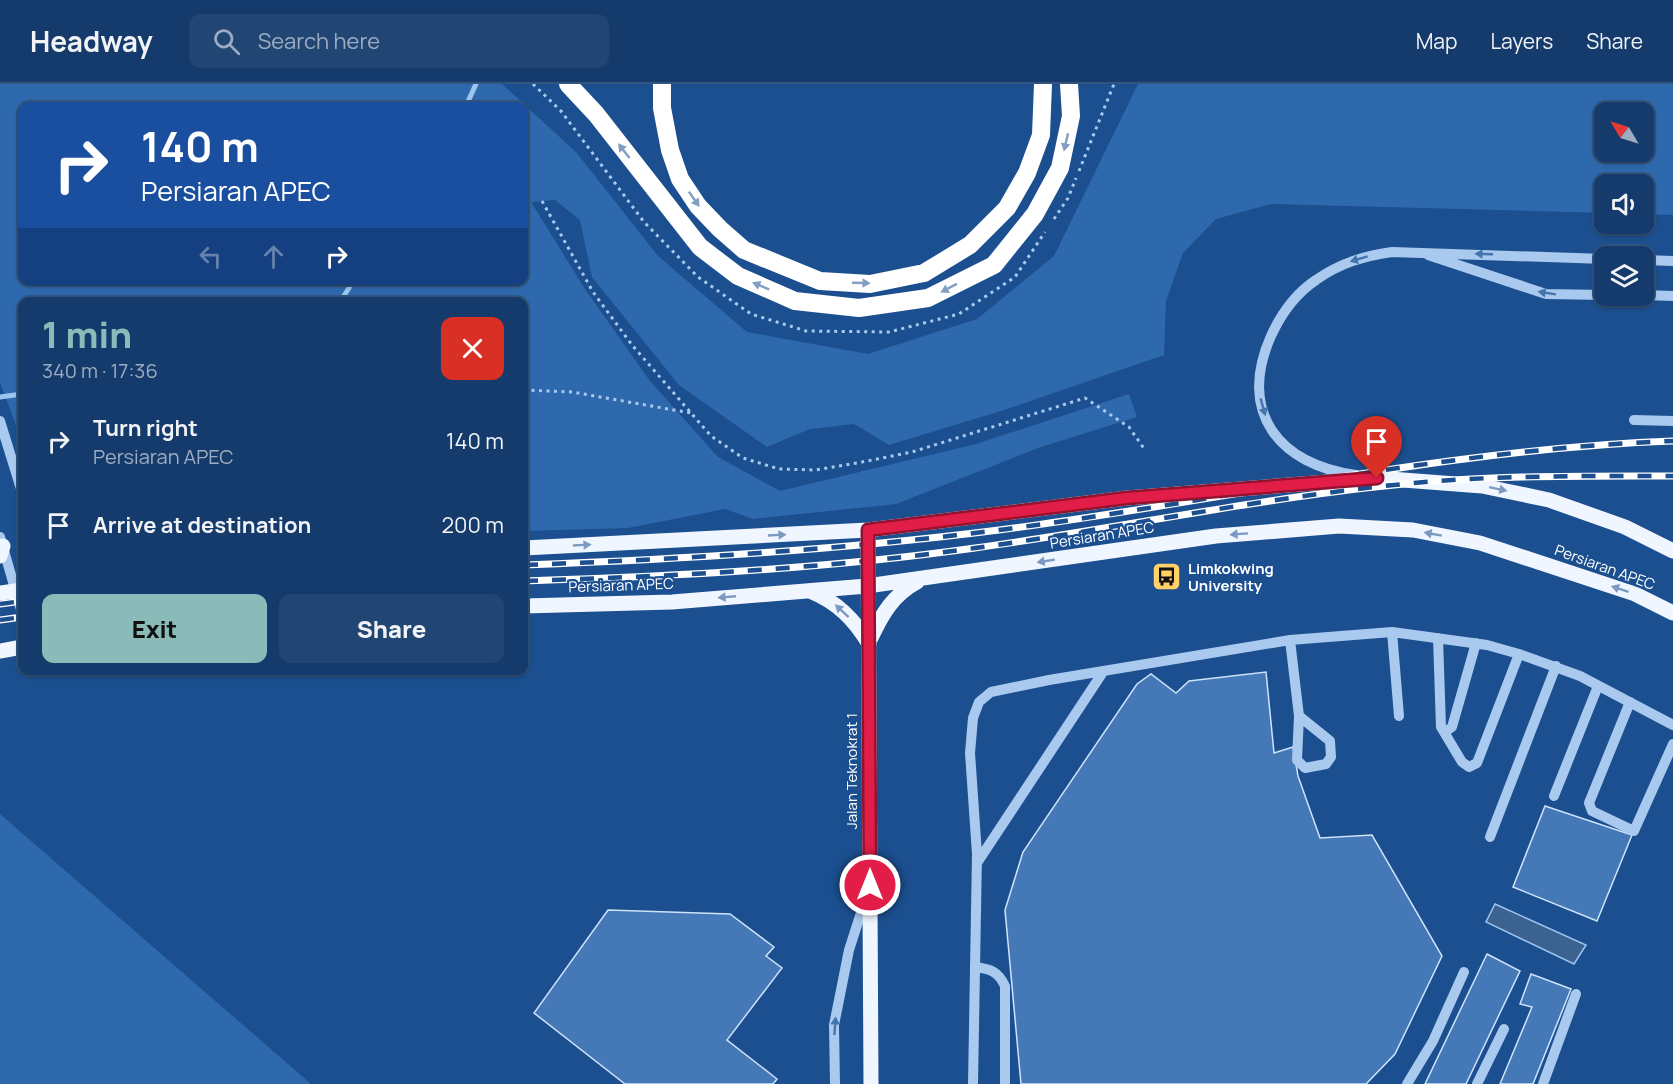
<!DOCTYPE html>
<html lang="en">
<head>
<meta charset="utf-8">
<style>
  :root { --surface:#143b6b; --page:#214673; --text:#f1f3f6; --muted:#9dadc1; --line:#33557e; --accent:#8bbbb9 }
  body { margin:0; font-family:Manrope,sans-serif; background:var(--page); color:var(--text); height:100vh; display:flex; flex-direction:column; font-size:22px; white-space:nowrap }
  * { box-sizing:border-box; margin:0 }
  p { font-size:20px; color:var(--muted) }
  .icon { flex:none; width:33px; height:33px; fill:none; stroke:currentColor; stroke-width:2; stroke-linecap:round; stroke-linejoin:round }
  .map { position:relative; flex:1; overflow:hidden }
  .details { position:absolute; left:18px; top:213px; width:510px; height:378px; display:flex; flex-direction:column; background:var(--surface); border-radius:12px; box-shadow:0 2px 4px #0004,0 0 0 2px var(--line) }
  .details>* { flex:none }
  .guide { position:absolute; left:18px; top:18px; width:510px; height:183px; border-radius:12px; box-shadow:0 2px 4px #0004,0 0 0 2px var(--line); background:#1a4fa0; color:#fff; overflow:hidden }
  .needle { width:39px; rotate:308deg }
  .controls { position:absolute; left:1594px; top:18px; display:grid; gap:12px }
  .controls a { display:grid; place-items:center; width:60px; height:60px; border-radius:12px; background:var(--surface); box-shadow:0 2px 4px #0004,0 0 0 2px var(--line); font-size:30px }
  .pin { position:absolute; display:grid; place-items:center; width:51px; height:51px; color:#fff; margin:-62px -26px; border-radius:50% 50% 50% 0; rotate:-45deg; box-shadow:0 0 6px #0007 }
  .pin .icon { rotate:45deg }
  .me { position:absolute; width:66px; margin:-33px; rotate:0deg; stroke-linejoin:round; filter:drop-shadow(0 0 4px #0008) }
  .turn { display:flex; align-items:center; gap:21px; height:126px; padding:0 24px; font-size:27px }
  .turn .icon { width:78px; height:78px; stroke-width:2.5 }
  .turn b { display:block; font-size:42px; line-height:51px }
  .lanes { display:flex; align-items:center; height:57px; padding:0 24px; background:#0003; justify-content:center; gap:30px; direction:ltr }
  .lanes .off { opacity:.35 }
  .round { display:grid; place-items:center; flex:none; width:63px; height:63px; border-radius:12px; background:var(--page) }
  .overview { display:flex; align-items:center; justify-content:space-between; height:102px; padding:0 24px }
  h1 { font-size:36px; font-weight:800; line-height:45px; color:var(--accent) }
  .cta { display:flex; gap:12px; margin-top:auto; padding:12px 24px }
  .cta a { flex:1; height:69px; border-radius:12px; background:var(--accent); color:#111; font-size:24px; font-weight:800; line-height:69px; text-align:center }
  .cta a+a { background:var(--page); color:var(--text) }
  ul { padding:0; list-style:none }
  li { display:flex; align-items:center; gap:18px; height:84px; padding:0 24px }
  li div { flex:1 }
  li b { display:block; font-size:22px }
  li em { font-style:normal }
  header { display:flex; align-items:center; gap:36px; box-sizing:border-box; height:84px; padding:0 30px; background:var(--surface); border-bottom:2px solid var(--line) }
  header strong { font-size:28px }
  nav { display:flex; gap:33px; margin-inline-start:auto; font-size:21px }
  .search { width:420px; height:54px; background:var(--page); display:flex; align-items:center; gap:15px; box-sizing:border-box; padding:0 21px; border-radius:12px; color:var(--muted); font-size:22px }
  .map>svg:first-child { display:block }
  .green { fill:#2e69ad; fill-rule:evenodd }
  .water { fill:#3c6290; stroke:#9cc4f0; stroke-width:1.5 }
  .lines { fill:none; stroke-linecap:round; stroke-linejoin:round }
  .stream { stroke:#9cc4f0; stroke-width:5 }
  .building { fill:#4478b7; stroke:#cfe3fa; stroke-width:1.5 }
  .path { stroke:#a9c9ee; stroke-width:3; stroke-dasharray:3 4.5; stroke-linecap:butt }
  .minor { stroke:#a9c9ee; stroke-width:10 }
  .major { stroke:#f0f6ff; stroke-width:15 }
  .highway { stroke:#fff; stroke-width:18 }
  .rail-casing { stroke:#fff; stroke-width:7 }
  .rail { stroke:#1b4f8f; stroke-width:4.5; stroke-dasharray:14; stroke-linecap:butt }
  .oneway { fill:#829ec1 }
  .oneway2 { fill:#4674ac }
  .oneway3 { fill:#7b9ac1 }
  .route-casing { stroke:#92132f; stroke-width:15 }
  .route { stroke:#e11d48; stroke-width:10 }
  .labels { text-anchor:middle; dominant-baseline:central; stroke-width:4.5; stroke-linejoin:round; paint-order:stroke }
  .street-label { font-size:15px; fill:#fff; stroke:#1b4f8f }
  .poi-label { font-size:15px; font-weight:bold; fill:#fff; stroke:#1b4f8f; text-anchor:start }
</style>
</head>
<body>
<header>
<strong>Headway</strong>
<div class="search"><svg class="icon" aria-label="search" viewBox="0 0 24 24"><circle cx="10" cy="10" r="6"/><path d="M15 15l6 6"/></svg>Search here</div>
<nav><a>Map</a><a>Layers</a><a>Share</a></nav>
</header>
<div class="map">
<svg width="1673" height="1000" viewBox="0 0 1673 1000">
  <rect width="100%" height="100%" fill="#1b4f8f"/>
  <!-- green -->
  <path class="green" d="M0,0H502L576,68L658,172L747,248L868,270L977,235L1054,172L1138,0H1673V131L1644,130V100H1605V129L1271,120L1216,135L1183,169L1166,217L1164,271L1004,326L889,361L854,340L810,345L767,363L679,301L592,193L580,136L555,116L531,118L585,205L650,297L718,373L780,407L976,360L1129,310L1137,333L1038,364L896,420L753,435L725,425L628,444L524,447V218H22V358L0,298ZM22,22H524V196H22ZM1605,28H1644V68H1605Z
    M0,730L311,1000H0Z"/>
  <!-- water -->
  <path class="water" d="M1495,820L1586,861L1574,880L1486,838Z"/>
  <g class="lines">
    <!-- stream -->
    <path class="stream" d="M466,22L476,0
      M340,218L354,196
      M0,313L22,310"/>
  </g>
  <!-- building -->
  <path class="building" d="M1266,588L1274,669L1293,663L1298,692L1320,754L1372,751L1442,872L1395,970L1366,1000H1021L1005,826L1023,768L1137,600L1151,590L1176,609L1189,597Z
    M1545,722L1632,751L1597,837L1513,803Z
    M608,826L730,830L774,863L766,872L782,884L727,956L777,995L773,1000H625L534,929Z
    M1487,870L1520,887L1466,1000H1425Z
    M1531,890L1571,905L1533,1000H1500L1532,923L1520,920Z"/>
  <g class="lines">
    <!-- path -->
    <path class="path" d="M533,0L561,27L644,138L698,193L751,230L806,247L889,248L959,230L1015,193L1045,148
      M1079,87L1114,0
      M542,117L593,208L632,261L711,352L743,374L779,385L816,386L862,378L912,368L1085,314L1129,343L1145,366
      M1054,135L1068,114L1076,94
      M524,306L572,308L691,329"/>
    <!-- minor -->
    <path class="minor" d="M1428,171L1546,210L1605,211
      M1644,176L1673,177
      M1644,211L1673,212
      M1634,336L1673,337
      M0,337L22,408
      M1356,391C1279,381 1237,328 1271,252C1281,230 1295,210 1316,196C1340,179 1364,172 1392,168L1605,175
      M0,453L22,529
      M1392,548L1399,632
      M1438,554L1441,643L1462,678L1469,683L1477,679L1519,570
      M1290,556L1299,632L1297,676L1305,684L1326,680L1331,673L1330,657L1299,632
      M1630,618L1589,719L1592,727L1634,747L1673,660
      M1445,648L1452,643L1476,559
      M1554,712L1598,602
      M1490,753L1556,582
      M977,779L1103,588
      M975,883C990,885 998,887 1005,902V1000
      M835,1000L834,941L849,866L867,810
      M973,1000L977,770L970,669L973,634L979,618L991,608L1049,596L1290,556L1392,548L1487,561L1519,570L1580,592L1673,641
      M1407,1000L1433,957L1464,888
      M1477,1000L1504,945
      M1543,1000L1576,910"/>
    <!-- major -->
    <path class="major" d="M868,446L871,1000
      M524,464L868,446L1127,414L1377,394L1482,402L1549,416L1625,443L1673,467
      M0,472L3,462
      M810,507C837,518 854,535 869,560
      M0,509L22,506
      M524,522L672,518L867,502L1216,452L1339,442L1413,446L1480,459L1635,510L1673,529
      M871,554C882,530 893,511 917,498
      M0,567L22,563"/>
    <!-- highway -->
    <path class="highway" d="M568,0L596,30L700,163L738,192L795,217L859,224L928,214L994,181L1035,130L1060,84L1071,32L1069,0
      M662,0V24L670,66L680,95L698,122L720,145L744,166L820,197L870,200L924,189L970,161L1007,124L1027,89L1041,51L1043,0"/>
    <defs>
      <path id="rail" d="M524,481C683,475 841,466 999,446C1224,417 1446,365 1673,357
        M524,497C675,492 825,485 975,464C1115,445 1254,415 1394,401C1487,391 1580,392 1673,392
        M0,520L22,517
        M0,536L22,533"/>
    </defs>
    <!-- rail casing -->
    <use href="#rail" class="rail-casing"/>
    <!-- rail -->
    <use href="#rail" class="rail"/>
  </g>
  <!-- one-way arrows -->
  <defs><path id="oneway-solid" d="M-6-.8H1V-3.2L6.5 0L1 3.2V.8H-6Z" transform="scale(1.5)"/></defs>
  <g class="oneway">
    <use href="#oneway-solid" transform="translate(1066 58) rotate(103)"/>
    <use href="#oneway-solid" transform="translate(624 67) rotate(-128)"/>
    <use href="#oneway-solid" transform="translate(694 115) rotate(55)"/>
    <use href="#oneway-solid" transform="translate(861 199) rotate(2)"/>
    <use href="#oneway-solid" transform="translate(761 202) rotate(-157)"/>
    <use href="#oneway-solid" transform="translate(949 204) rotate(153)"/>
  </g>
  <g class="oneway2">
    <use href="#oneway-solid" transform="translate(1484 170) rotate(-178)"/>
    <use href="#oneway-solid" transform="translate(1359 175) rotate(163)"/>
    <use href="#oneway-solid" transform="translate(1547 209) rotate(-171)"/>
    <use href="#oneway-solid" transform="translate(1263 323) rotate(74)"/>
    <use href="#oneway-solid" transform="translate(835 942) rotate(-86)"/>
  </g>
  <g class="oneway3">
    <use href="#oneway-solid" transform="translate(1498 405) rotate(12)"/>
    <use href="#oneway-solid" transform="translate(1239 450) rotate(176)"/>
    <use href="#oneway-solid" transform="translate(1433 450) rotate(-170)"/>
    <use href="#oneway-solid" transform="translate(777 451) rotate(-3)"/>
    <use href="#oneway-solid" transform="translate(582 461) rotate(-3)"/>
    <use href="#oneway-solid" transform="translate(1046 477) rotate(171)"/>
    <use href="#oneway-solid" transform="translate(1620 505) rotate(-162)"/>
    <use href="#oneway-solid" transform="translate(727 513) rotate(175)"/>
    <use href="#oneway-solid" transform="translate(842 527) rotate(-137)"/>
  </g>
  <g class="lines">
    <defs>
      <path id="route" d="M870,801L868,446L1127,414L1377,394"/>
    </defs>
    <!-- route casing -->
    <use href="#route" class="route-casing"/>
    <!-- route -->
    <use href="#route" class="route"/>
  </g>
  <!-- icons -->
  <defs>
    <symbol id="bus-square" viewBox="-11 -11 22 22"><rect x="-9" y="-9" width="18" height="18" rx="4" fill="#ffd166" stroke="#1b4f8f"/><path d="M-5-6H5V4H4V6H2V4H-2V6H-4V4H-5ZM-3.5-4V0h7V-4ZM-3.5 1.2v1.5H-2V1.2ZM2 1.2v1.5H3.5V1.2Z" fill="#111"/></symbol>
  </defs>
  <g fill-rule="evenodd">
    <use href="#bus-square" x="1150" y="476" width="33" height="33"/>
  </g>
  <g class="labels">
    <!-- street labels -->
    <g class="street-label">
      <text transform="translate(1102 451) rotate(-9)">Persiaran APEC</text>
      <text transform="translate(1605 483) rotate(20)">Persiaran APEC</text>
      <text transform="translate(621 501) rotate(-2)">Persiaran APEC</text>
      <text transform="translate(851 687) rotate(-90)">Jalan Teknokrat 1</text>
    </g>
    <!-- poi labels -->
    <g class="poi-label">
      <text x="1188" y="484">Limkokwing<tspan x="1188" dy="17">University</tspan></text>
    </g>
  </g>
</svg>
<div class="controls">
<a><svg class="needle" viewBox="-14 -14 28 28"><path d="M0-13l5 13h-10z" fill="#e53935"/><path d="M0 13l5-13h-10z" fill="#9dadc1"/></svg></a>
<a><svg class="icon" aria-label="sound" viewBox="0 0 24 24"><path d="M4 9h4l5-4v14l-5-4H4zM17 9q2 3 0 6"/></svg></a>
<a><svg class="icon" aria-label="layers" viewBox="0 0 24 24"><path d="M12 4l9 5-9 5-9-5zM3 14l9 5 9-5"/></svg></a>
</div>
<div class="pin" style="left:1377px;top:394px;background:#d93025"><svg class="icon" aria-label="arrive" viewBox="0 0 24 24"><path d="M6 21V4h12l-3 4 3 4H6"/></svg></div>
<svg class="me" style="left:870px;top:801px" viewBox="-20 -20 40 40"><circle r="17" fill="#e11d48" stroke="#fff" stroke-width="3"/><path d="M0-11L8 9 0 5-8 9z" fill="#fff"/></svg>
<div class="guide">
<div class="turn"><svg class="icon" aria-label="right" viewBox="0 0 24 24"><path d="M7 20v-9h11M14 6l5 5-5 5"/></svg><div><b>140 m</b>Persiaran APEC</div></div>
<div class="lanes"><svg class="icon off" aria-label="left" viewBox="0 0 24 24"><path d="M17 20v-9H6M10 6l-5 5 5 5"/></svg><svg class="icon off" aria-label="ahead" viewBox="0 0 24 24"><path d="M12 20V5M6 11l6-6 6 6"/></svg><svg class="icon" aria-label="right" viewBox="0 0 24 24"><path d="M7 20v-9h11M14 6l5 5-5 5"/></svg></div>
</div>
<section class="details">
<div class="overview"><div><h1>1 min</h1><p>340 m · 17:36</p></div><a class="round" style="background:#d93025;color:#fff"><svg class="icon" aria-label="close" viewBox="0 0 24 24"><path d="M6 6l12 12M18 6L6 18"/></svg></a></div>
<ul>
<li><svg class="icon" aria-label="right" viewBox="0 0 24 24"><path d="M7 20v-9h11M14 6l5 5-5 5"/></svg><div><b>Turn right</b><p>Persiaran APEC</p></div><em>140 m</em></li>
<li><svg class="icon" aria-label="arrive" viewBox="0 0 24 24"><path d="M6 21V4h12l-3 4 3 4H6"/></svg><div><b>Arrive at destination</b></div><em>200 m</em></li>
</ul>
<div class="cta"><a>Exit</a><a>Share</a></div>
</section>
</div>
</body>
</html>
